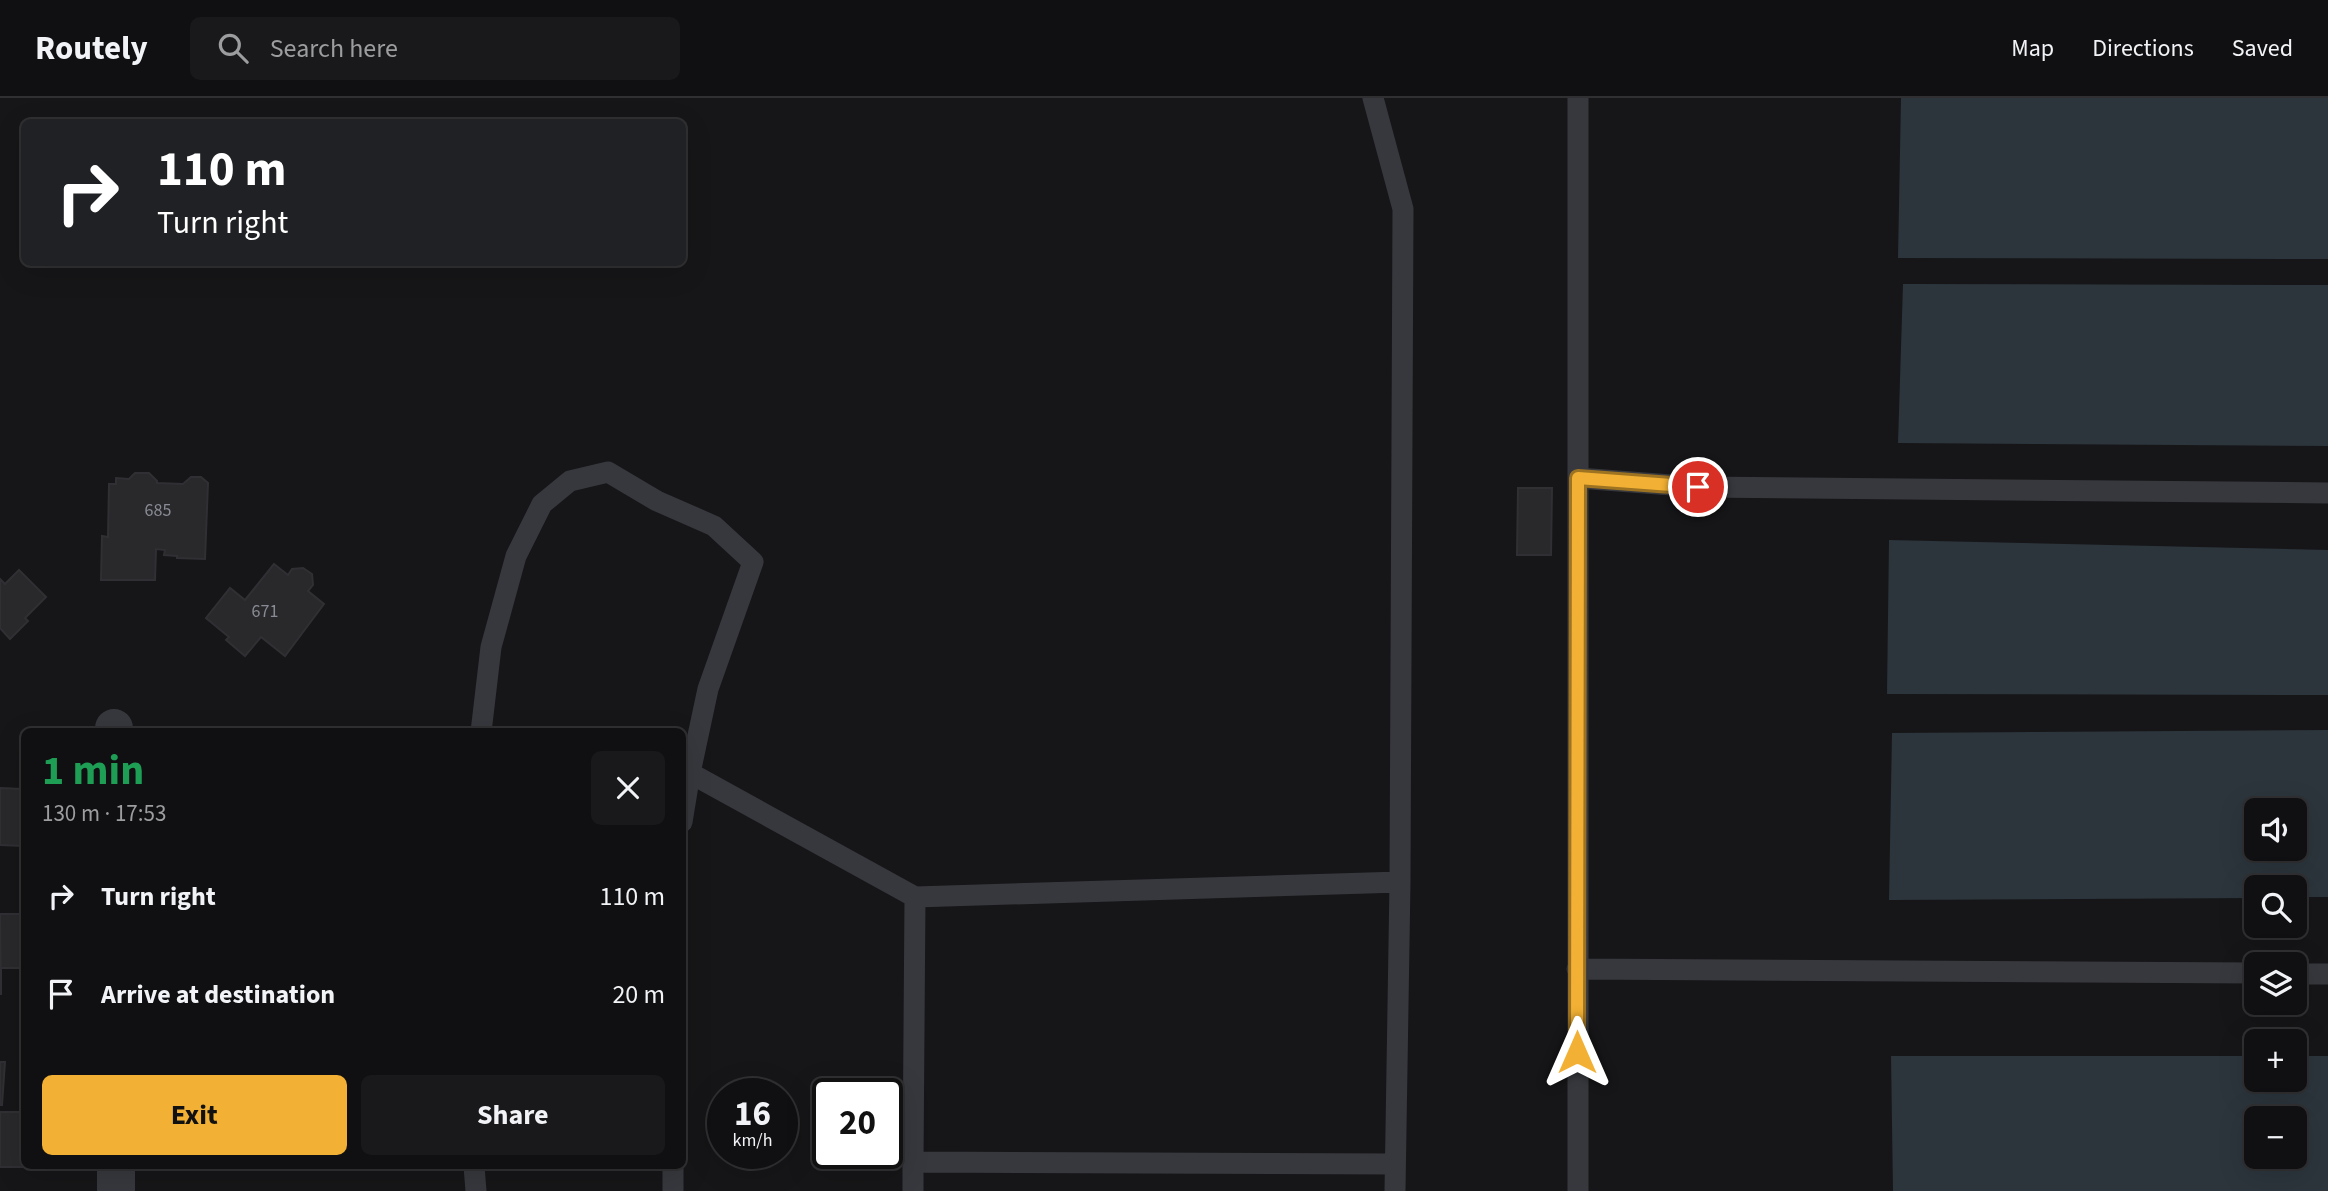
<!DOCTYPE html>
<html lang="en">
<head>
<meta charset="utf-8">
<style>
  :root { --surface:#101012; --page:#19191b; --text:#f1f3f6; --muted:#9c9d9f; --line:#303032; --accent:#f2b134 }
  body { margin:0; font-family:"Source Sans 3",sans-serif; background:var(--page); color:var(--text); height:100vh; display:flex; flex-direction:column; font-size:26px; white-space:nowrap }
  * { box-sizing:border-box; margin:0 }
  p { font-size:23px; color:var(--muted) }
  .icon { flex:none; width:38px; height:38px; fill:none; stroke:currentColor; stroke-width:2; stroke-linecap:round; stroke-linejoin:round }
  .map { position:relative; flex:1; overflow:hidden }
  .sheet { position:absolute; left:21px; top:630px; width:665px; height:441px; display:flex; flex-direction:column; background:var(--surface); border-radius:10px; box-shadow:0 7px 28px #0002,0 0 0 2px var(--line) }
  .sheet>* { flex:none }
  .guide { position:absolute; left:21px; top:21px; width:665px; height:147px; border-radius:10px; box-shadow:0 7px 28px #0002,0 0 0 2px var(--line); background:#202124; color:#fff; overflow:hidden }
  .controls { position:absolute; left:2244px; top:700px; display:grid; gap:14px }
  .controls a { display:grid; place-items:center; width:63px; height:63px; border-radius:10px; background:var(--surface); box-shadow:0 7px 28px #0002,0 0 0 2px var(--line); font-size:35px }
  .speed { position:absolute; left:707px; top:980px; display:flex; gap:14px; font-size:35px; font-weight:700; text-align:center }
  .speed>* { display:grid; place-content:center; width:91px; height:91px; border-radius:50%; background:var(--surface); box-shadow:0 7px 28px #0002,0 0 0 2px var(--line); line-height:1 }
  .speed small { font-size:18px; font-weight:400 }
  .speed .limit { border:4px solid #111; border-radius:10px; background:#fff; color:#111 }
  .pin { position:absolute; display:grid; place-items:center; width:60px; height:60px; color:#fff; margin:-30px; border:4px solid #fff; border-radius:50%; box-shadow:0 2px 7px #0007 }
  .me { position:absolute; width:77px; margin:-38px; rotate:0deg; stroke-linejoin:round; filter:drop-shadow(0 0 5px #0008) }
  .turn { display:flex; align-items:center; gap:24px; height:147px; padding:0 21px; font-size:32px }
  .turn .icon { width:91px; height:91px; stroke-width:2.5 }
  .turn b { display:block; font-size:49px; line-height:60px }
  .round { display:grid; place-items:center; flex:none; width:74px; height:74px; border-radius:10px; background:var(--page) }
  .summary { display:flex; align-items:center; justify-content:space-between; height:119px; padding:0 21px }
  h1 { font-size:42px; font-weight:700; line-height:52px; color:#1e9e55 }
  .action { display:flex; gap:14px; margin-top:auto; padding:14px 21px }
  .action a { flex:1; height:80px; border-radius:10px; background:var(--accent); color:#111; font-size:28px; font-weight:700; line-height:80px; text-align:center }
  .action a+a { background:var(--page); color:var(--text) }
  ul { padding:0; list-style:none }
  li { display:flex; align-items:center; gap:21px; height:98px; padding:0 21px }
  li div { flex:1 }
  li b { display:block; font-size:26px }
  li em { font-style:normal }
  header { display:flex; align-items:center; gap:42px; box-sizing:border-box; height:98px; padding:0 35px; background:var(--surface); border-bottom:2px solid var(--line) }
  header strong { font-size:33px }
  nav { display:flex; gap:38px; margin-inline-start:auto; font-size:24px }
  .search { width:490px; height:63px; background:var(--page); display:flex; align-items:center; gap:18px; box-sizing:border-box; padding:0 24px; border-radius:10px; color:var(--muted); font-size:26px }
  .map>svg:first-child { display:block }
  .water { fill:#2c353c; fill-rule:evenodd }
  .building { fill:#29292c; stroke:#303034; stroke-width:2 }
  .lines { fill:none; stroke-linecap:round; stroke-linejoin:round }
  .service { stroke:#37383d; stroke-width:21 }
  .minor { stroke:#37383d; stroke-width:38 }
  .route-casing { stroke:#9d7322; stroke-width:18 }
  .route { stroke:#f2b134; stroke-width:12 }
  .labels { text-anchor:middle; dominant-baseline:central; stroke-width:7; stroke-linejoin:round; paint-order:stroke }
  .number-label { font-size:18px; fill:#888b94 }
</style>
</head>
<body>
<header>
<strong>Routely</strong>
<div class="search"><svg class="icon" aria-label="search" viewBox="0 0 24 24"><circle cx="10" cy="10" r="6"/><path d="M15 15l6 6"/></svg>Search here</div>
<nav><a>Map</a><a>Directions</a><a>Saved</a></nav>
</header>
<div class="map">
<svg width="2328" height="1093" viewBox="0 0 2328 1093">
  <rect width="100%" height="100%" fill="#161618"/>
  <!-- water -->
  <path class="water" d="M1901,0H2328V161L1898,160Z
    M1903,186L2328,187V348L1898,345Z
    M1889,442L2328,452V597L1887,596Z
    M2328,632V799H2294V789H2256V800L1889,802L1892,635ZM2294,712V751H2256V712Z
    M1891,958H2256V982H2294V958H2328V1093H1893ZM2256,1020H2294V1059H2256Z"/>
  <!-- building -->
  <path class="building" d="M135,375H149L157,383V385L183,386L191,379H201L208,385L205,461L177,460V458L164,457L165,452L156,451L155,482H101L102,438L108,439L109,386H116V380L129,381Z
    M1518,390H1552L1551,457H1517Z
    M274,466L288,477L292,471L303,470L312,476L313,487L308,493L324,506L285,558L261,539L245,558L226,542L229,539L206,520L230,490L245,502Z
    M19,472L46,499L25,520L28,523L10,541L0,530V481L5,486Z
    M0,690L22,691L23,748L0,747Z
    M0,816H24V870H1V897Z
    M0,964H5L2,1007H0Z
    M0,1014H24V1068L27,1069H0Z
    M207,1068H248V1071H207Z"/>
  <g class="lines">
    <!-- service -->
    <path class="service" d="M1373,0L1403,111L1400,784L1395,1093
      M1578,380L1698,389L2328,395
      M481,634L491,549L516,458L542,406L570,383L608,374L657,403L714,428L753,464L708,591L690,675
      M682,724L690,675L915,799
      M1577,871L2256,875
      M2294,876H2328
      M1395,1066L913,1064L915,799L1400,784
      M474,1068L476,1093
      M673,1093V1068
      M913,1093V1064
      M1578,1093V0"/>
    <!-- minor -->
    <path class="minor" d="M114,630V634
      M116,1068V1093"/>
  </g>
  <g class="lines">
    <defs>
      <path id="route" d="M1577,954L1578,380L1698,389"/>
    </defs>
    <!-- route casing -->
    <use href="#route" class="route-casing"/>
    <!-- route -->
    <use href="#route" class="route"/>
  </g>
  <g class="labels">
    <!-- number labels -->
    <g class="number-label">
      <text x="158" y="412">685</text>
      <text x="265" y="513">671</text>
    </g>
  </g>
</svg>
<div class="controls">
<a><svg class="icon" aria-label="sound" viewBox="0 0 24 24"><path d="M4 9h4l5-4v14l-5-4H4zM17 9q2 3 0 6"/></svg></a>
<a><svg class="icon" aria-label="search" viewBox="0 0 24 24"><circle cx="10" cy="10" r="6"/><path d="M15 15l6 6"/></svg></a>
<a><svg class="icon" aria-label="layers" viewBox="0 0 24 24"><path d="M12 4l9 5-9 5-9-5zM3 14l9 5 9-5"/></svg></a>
<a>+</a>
<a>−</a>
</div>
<div class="speed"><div>16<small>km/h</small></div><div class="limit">20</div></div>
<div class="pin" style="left:1698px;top:389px;background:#d93025"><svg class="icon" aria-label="arrive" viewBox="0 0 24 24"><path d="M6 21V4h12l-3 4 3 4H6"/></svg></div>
<svg class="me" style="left:1577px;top:954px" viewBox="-20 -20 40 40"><path d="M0-17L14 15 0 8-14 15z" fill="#f2b134" stroke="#fff" stroke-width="4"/></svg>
<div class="guide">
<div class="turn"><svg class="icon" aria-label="right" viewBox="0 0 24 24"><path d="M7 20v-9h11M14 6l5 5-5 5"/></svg><div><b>110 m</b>Turn right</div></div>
</div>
<section class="sheet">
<div class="summary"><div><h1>1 min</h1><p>130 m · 17:53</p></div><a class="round"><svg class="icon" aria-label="close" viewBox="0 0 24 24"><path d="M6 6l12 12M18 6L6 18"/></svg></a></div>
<ul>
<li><svg class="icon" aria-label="right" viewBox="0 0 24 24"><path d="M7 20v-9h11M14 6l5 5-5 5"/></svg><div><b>Turn right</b></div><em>110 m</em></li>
<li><svg class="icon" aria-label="arrive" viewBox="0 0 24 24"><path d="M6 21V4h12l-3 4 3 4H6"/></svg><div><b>Arrive at destination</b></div><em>20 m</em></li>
</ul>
<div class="action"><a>Exit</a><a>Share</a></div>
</section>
</div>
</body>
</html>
